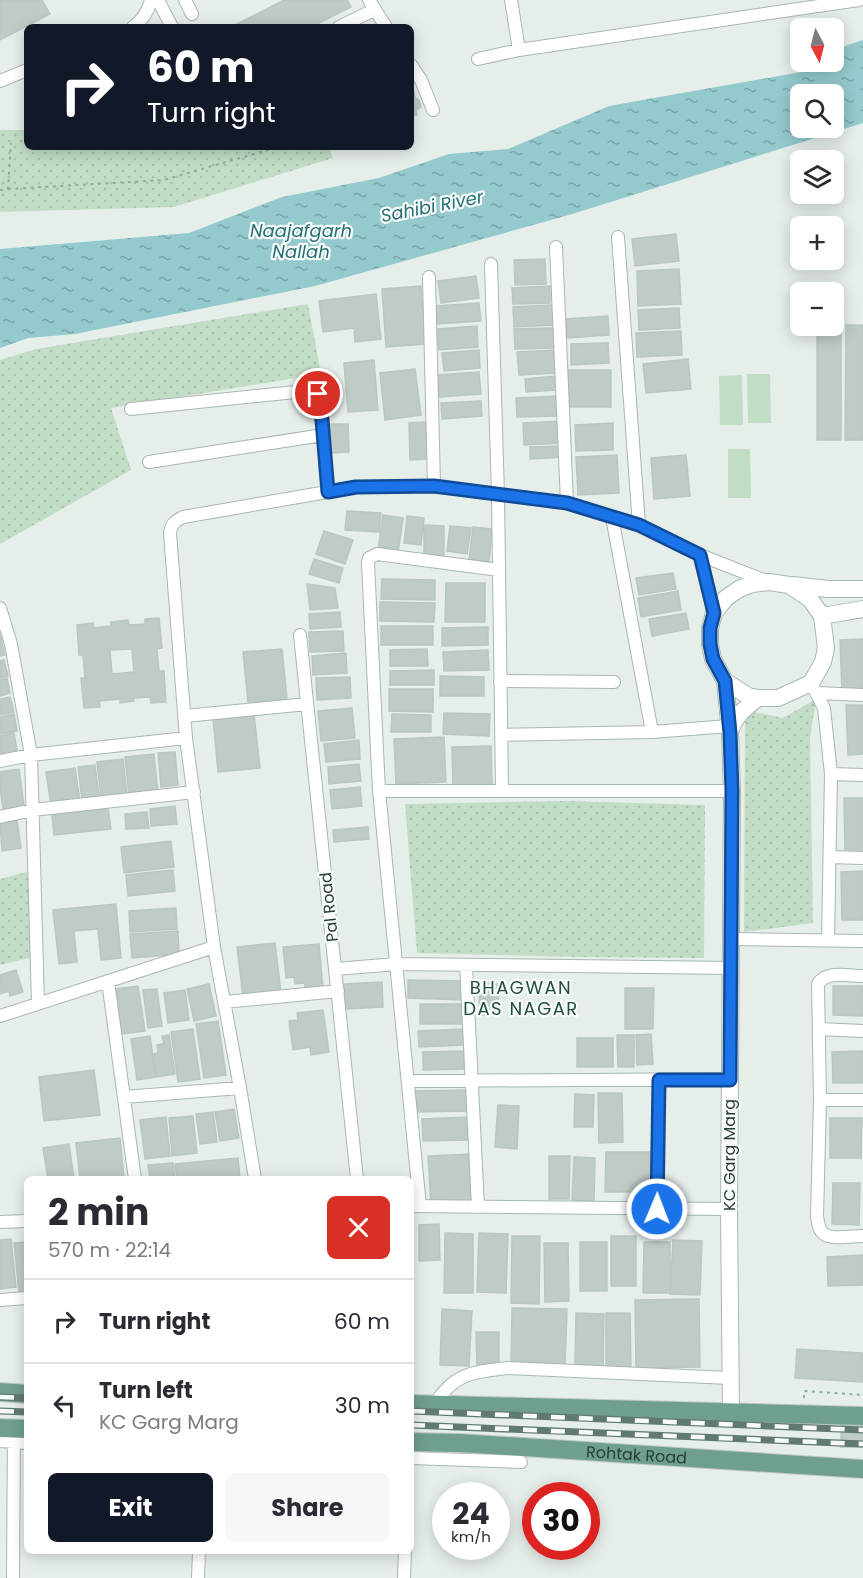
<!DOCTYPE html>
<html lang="en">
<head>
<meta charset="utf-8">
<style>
  :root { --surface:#fff; --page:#f7f7f7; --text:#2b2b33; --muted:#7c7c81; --line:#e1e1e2; --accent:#111827 }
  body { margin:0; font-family:Poppins,sans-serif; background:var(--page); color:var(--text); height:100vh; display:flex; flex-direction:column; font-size:22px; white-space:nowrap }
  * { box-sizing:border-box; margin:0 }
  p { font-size:20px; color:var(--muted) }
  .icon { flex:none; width:33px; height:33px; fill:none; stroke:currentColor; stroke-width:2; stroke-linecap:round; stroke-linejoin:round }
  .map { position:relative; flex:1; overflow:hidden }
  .sheet { position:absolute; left:24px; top:1176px; width:390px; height:378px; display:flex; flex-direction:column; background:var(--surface); border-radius:9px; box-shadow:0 3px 15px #0003 }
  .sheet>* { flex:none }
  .guide { position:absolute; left:24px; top:24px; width:390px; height:126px; border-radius:9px; box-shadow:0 3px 15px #0003; background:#111827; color:#fff; overflow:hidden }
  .needle { width:39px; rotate:173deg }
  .buttons { position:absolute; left:790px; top:18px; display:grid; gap:12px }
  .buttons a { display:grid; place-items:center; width:54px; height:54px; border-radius:9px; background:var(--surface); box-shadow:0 3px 15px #0003; font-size:30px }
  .speed { position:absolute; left:432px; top:1482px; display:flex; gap:12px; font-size:30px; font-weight:700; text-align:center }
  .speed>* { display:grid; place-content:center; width:78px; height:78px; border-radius:50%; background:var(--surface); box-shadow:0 3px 15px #0003; line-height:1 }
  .speed small { font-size:15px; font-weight:400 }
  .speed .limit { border:9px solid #d22; background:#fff; color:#111 }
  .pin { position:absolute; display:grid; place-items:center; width:51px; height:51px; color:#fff; margin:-26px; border:3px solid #fff; border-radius:50%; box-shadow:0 2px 6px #0007 }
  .me { position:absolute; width:66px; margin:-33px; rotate:1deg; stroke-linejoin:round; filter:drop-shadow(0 0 4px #0008) }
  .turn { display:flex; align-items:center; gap:21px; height:126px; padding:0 24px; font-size:27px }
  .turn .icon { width:78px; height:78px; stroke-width:2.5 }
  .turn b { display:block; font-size:42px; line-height:51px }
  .round { display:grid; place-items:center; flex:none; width:63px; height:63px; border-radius:9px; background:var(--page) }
  .overview { display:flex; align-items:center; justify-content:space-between; height:102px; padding:0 24px }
  h1 { font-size:36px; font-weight:700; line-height:45px }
  .button { display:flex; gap:12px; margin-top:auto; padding:12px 24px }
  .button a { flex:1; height:69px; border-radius:9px; background:var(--accent); color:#fff; font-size:24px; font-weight:700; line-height:69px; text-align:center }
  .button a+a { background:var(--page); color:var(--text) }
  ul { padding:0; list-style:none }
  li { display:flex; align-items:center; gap:18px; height:84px; padding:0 24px; border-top:2px solid var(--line) }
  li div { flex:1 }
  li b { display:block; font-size:22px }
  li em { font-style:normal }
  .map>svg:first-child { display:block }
  .green { fill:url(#green-dots) }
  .pitch { fill:#c2ddc6 }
  .water { fill:url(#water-ripples); fill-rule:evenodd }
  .building { fill:#bfcbc5; stroke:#b9c7c0; stroke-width:1.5; fill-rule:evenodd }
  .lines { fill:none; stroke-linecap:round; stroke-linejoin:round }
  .street-casing { stroke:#a9b6b0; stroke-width:14 }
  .secondary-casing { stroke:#a6b9b0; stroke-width:18 }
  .primary-casing { stroke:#c2c9c7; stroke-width:20 }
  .path { stroke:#8aaf9f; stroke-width:2; stroke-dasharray:3 4.5; stroke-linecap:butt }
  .street { stroke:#fff; stroke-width:12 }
  .secondary { stroke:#fff; stroke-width:16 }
  .primary { stroke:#6f9f8e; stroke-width:18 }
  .rail-casing { stroke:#617a71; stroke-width:7 }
  .rail { stroke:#f7faf8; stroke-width:4.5; stroke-dasharray:14; stroke-linecap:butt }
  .route-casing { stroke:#114b97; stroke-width:15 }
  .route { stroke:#1a73e8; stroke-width:10 }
  .labels { text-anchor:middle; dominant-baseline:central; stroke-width:4.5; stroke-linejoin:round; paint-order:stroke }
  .street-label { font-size:16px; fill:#263f36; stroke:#f7faf8 }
  .water-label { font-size:18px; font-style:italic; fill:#257176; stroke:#f7faf8 }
  .neighbourhood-label { font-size:18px; letter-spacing:1.5px; fill:#244f40; stroke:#f7faf8 }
</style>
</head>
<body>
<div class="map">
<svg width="863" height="1578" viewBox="0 0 863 1578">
  <defs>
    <pattern id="green-dots" width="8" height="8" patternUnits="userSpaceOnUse" patternTransform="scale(1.5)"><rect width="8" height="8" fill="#c2ddc6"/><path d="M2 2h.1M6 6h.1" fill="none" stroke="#a7bfab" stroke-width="1.8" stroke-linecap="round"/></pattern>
    <pattern id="water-ripples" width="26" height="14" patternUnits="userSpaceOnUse" patternTransform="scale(1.5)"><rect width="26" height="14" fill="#94cacd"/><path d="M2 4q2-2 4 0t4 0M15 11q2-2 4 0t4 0" fill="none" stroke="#79a5a7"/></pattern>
  </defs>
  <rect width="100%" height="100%" fill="#e6eeea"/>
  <!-- green -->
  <path class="green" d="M0,130H27V147H329L333,158L174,207L0,212Z
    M308,304L321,374L111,408L131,470L0,544V360L36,349Z
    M816,699L810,738L813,923L744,932L745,710L783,718Z
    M567,801L705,805L704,958L579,957L417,953L405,804Z
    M34,870L37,956L0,965V879Z"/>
  <!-- pitch -->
  <path class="pitch" d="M747,374H770L771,423H748Z
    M742,375L743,425H720L719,376Z
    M728,449H750L751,498H728Z"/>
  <!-- water -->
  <path class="water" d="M863,40V123L569,215L315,286L75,334L28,338L0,348V249L189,233L282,197L379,178L449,154L508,149L609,106L824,68L830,62H834V58L845,46ZM801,94H834V128H801Z"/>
  <!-- building -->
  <path class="building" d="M0,0H42L50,14L0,40Z
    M284,0H347L351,7L311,27H231Z
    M412,84L415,98L419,100L421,107L416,110L417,115L411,116V85Z
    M676,234L679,261L635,266L632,239Z
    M545,259L546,284L515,285L514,260Z
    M679,269L681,304L638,306L637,271Z
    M476,276L479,298L441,303L438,281Z
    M421,286L425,344L386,347L382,289Z
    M550,286V303L513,304L512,288Z
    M376,294L381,339L355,342L354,328L323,332L319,301Z
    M479,303L481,321L437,324L436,306Z
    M553,305L554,325L514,327L513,307Z
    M679,308L680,328L639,330L638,310Z
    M608,316L609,335L567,338L566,319Z
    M841,324V440H817V326Z
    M846,325H863V440H845Z
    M477,326L478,347L439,350L437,329Z
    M553,328L554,348L515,349L514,329Z
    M681,331L682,355L637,357L636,333Z
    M608,343L609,363L571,365V344Z
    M479,350L480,368L444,371L442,353Z
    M557,350L558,373L519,375L517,352Z
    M688,359L691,389L646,393L643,364Z
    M374,360L378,410L348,412L344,363Z
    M415,369L421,415L385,420L380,373Z
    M568,370H611V407H568Z
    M479,372L481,394L439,397L437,375Z
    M556,376L557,390L526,392L525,379Z
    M559,396V416L517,417L516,398Z
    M481,401L482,416L442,419L441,403Z
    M563,421L564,443L524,445L523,423Z
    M426,422L427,459L410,460L409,423Z
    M613,423V450L576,451L575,425Z
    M330,424H348L349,452L331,453Z
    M562,446L563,457L530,459V447Z
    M617,455L619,493L578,495L576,457Z
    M686,455L690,496L654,499L651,458Z
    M347,511L381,513L379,532L345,530Z
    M383,515L403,518L398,553L378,550Z
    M407,516L424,518L421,545L404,543Z
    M424,525L444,526V556H424Z
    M450,526L471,528L467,554L447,551Z
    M473,527L492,529L489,562L469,560Z
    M324,531L353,540L345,564L316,554Z
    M314,559L343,568L339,583L309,574Z
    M673,573L676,589L639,595L636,578Z
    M382,579L435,580V600L381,599Z
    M446,583H485V622H445Z
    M307,584L335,588L338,608L310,610Z
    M678,591L681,610L641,617L638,598Z
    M380,602L435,603L434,622L380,621Z
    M340,612L341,627L310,629L309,614Z
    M686,613L689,629L652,636L649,619Z
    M159,618L162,648L157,649L159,671H164L166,702L151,703L150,697L133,698L134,701L120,703V699L99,701L100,707L84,708L81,678H85L83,655H79L77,625L93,623L94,628L111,626V622L128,620L129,625L145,624V619ZM132,649L134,672L112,674L110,650Z
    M381,626H433V645H381Z
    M488,627V645L442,646V628Z
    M343,631L344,651L310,652L309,632Z
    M0,635L5,655L0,656Z
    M863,639V690L842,691L840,640Z
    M282,649L287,699L248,702L243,652Z
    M427,649L428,666H390V650Z
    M488,650L489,670L444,671L443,652Z
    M346,653L347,673L313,675L312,656Z
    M4,660L8,676L0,678V661Z
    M434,670V685H390V671Z
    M440,676L484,677V696H440Z
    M350,677L351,698L317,700L316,678Z
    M7,678L10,693L0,696V680Z
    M389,689H433V712L389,711Z
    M10,697L14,712L0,715V699Z
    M846,705H863V754L848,755Z
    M352,708L355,738L321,741L318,711Z
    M444,713L490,714L489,736L443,734Z
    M14,714L17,731L0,734V717Z
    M254,714L260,768L218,772L213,718Z
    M392,714L431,715V732H391Z
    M14,733L17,750L0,753V736Z
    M444,737L446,782L396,784L394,739Z
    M359,740L360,759L326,762L324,744Z
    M491,746L492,784L453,786L452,747Z
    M175,752L178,785L161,787L158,753Z
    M154,754L158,793L129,795L125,757Z
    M123,759L127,795L101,798L97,762Z
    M359,764L361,781L329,784L328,767Z
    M95,765L99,796L82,799L78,767Z
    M75,768L80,801L51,805L46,772Z
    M19,769L24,806L3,809L0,788V772Z
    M360,787L362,806L332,809L330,790Z
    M844,798H863V850H845Z
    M175,806L177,824L151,826L150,809Z
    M108,808L111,829L54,835L52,815Z
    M147,812L149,828L126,829L125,814Z
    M17,820L21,848L2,851L0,822Z
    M368,827L369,839L334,842L333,830Z
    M171,841L174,867L124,873L121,847Z
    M173,870L175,891L128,896L126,875Z
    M863,871V920H842L841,872Z
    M116,904L121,958L101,960L98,929L74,931L77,962L59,964L53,910Z
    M176,908L177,929L130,932L129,911Z
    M178,931L179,954L132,958L130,934Z
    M275,943L281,993L243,997L237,947Z
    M319,944L323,989L305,990V983L295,984L294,977L286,978L283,947Z
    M16,970L23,992L10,996L9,991L0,994V975Z
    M408,980L462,981V1000L408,998Z
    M382,982L383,1007L346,1009L344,984Z
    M480,983L499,984L498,1015H479Z
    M209,984L216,1016L194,1021L187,989Z
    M138,986L145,1031L122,1034L116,989Z
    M833,986H863V1016L833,1015Z
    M625,988H654L653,1029H625Z
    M157,989L162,1026L148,1028L143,990Z
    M185,990L189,1020L168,1023L164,993Z
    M420,1004H461V1024H420Z
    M323,1010L329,1052L311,1055L310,1047L293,1050L289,1021L298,1020L297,1013Z
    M218,1021L226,1075L204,1078L196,1024Z
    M193,1029L200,1079L178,1082L171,1032Z
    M463,1029L464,1045L419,1047L418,1031Z
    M651,1034L653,1064L637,1065L636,1035Z
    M169,1035L175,1074L156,1077L152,1054L158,1053L157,1045L164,1044L162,1036Z
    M617,1035H634V1067H618Z
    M150,1036L156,1077L137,1080L131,1039Z
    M577,1038H613V1067H577Z
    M464,1051V1069L423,1070V1052Z
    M863,1051V1083H833L832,1052Z
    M94,1070L100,1115L44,1121L39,1077Z
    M469,1090V1111L414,1112V1091Z
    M598,1093H622L623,1142L599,1143Z
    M575,1094L594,1095L593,1127H574Z
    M498,1105L519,1106L517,1149L495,1147Z
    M234,1109L239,1138L220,1141L215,1112Z
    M213,1112L217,1142L200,1144L196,1114Z
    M193,1116L197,1153L172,1156L169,1118Z
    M166,1117L170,1156L145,1159L140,1120Z
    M468,1117V1140L423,1141L422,1119Z
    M830,1118H862L861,1158H830Z
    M120,1138L124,1179H80L76,1143Z
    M69,1144L74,1179H48L43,1148Z
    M606,1152H650V1192H605Z
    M472,1154L474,1202L431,1204L428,1156Z
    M549,1156H570L569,1199H549Z
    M574,1157L595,1158L594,1201L572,1200Z
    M238,1158L240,1179H177L175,1164Z
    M173,1163L175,1179H150L148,1165Z
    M833,1183H860L859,1225L832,1224Z
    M439,1224L440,1260L419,1261V1225Z
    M445,1233L473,1234V1293H444Z
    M479,1233L508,1234L506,1293L477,1292Z
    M512,1236H540L539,1304L511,1303Z
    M611,1236H636V1286H611Z
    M11,1239L16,1287L0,1289V1240Z
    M673,1240L702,1241L700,1295L670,1294Z
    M27,1242V1291L19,1292L14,1243Z
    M580,1242H607V1291H580Z
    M644,1242H670V1293H643Z
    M544,1243H568L569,1301L545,1302Z
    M863,1255V1285L828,1286L827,1257Z
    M699,1299L700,1367L636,1368L635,1300Z
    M512,1308L567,1309L565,1365L511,1364Z
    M442,1309L472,1311L469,1366L440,1365Z
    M576,1313L604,1314L603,1366L575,1365Z
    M606,1313H630L631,1369H606Z
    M476,1332H499V1365H477Z
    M797,1349L863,1353V1382L795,1378Z
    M841,1413H863V1447H841Z"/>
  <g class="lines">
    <defs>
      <path id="street" d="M158,0L172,27
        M185,0L192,14
        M369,0L386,27
        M511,0L519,50
        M133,27C143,20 148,12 151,0
        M339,27L374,10
        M478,59L519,50L859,0
        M411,65L421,80L433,110
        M0,81L27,70
        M618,237L639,525
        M556,247L567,503
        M491,264L498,495L502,791
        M429,277L434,486
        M131,409L305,391L318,394L320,399L328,492
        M149,462L323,435
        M612,517L652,732L729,726
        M700,555L714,613
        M0,608L11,644L31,755L38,1004
        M300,635L357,1179
        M500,681L614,682
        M811,683L824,708L831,774L828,940
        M817,693L863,695
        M185,716L307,704
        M501,735L652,732
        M0,761L31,755L186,738
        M831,774L863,775
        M379,791L368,563L369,558L377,554L499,570
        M0,817L33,810L194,792
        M830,857L863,858
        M731,939L863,941
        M466,965L478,1207
        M336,969L396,964L731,968
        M863,976C849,976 826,970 818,984L820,1100L817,1216C818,1221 818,1230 824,1234C831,1240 853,1236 863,1236
        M108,981L135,1179
        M224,1002L338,991
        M0,1016L214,947
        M819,1029L863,1031
        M408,1081L730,1079
        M124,1097L240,1088
        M820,1100H863
        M255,1179L240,1088L214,947L186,738L170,533C171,524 175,521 183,517L356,487L434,486L567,503L639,525L700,555L766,581
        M411,1206L729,1209
        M420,1206L379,791H732
        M657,1209L659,1080
        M0,1222L27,1221
        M0,1300L27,1298
        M435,1404C455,1372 474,1372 508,1368L730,1378
        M0,1441L27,1443
        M411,1458L521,1462
        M13,1578L14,1428
        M198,1578L199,1551
        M404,1578L405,1551"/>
      <path id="secondary" d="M792,585L828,589H863
        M822,616L863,609
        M725,681L748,696L758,698H778L811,683L823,662L826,648L822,616L810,599L789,585L769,582L752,584L739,589L726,598L714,613L710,628V644L713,659L725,681L730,733L732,791L729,1209L731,1413
        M730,732C734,717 745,708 758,698"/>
      <g id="primary">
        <path d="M0,1392L27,1394"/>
        <path d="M411,1404L863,1416"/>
        <path d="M0,1428L27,1429"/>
        <path id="s1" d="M411,1442L460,1443L863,1469"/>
      </g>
    </defs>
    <!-- street casing -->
    <use href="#street" class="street-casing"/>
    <!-- secondary casing -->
    <use href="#secondary" class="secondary-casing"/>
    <!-- primary casing -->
    <use href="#primary" class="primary-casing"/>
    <!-- path -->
    <path class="path" d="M8,189L164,180L278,147
      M0,190L8,189L11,143
      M804,1398V1391L863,1395"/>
    <!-- street -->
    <use href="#street" class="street"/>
    <!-- secondary -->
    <use href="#secondary" class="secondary"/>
    <!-- primary -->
    <use href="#primary" class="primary"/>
    <defs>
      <path id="rail" d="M0,1397L27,1398
        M0,1411L27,1412
        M411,1411L863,1430
        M411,1425L863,1444"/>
    </defs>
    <!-- rail casing -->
    <use href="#rail" class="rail-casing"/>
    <!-- rail -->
    <use href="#rail" class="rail"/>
  </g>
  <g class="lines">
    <defs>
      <path id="route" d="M318,394L322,420L328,492L356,487L434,486L567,503L639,525L700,555L714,613L710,628V644L713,659L725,681L730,733L732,791L730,1080H659L657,1209"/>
    </defs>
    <!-- route casing -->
    <use href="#route" class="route-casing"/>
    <!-- route -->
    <use href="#route" class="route"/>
  </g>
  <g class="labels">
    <!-- street labels -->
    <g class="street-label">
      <text transform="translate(329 907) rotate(-96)">Pal Road</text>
      <text transform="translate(729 1155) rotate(-90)">KC Garg Marg</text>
      <text stroke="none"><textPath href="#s1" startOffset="226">Rohtak Road</textPath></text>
    </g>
    <!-- water labels -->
    <g class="water-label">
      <text transform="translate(432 206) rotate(-11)">Sahibi River</text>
      <text x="301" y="230">Naajafgarh<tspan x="301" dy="21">Nallah</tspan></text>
    </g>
    <!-- neighbourhood labels -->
    <g class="neighbourhood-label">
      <text x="521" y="987">BHAGWAN<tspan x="521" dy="21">DAS NAGAR</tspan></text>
    </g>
  </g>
</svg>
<div class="buttons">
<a><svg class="needle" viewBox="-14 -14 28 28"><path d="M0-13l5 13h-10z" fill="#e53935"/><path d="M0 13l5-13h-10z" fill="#7c7c81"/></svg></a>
<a><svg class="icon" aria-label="search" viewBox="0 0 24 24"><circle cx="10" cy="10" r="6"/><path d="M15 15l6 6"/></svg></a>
<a><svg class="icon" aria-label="layers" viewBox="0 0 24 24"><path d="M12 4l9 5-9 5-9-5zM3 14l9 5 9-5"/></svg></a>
<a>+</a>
<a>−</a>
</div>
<div class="speed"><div>24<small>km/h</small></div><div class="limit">30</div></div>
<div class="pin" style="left:318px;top:394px;background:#d93025"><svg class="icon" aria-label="arrive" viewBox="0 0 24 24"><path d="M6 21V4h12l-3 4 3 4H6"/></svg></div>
<svg class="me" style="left:657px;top:1209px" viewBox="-20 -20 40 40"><circle r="17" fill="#1a73e8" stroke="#fff" stroke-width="3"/><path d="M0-11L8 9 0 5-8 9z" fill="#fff"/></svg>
<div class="guide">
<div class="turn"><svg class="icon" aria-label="right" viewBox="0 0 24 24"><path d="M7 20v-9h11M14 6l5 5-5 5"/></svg><div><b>60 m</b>Turn right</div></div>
</div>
<section class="sheet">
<div class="overview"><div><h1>2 min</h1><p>570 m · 22:14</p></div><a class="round" style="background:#d93025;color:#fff"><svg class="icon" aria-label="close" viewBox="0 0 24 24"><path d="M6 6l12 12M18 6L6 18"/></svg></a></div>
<ul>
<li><svg class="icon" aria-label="right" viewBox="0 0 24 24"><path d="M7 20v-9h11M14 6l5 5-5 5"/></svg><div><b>Turn right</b></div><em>60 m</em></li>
<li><svg class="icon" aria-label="left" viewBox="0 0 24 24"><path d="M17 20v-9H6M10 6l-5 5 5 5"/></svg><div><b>Turn left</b><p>KC Garg Marg</p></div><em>30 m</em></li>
</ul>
<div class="button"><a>Exit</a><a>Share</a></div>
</section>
</div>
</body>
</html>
